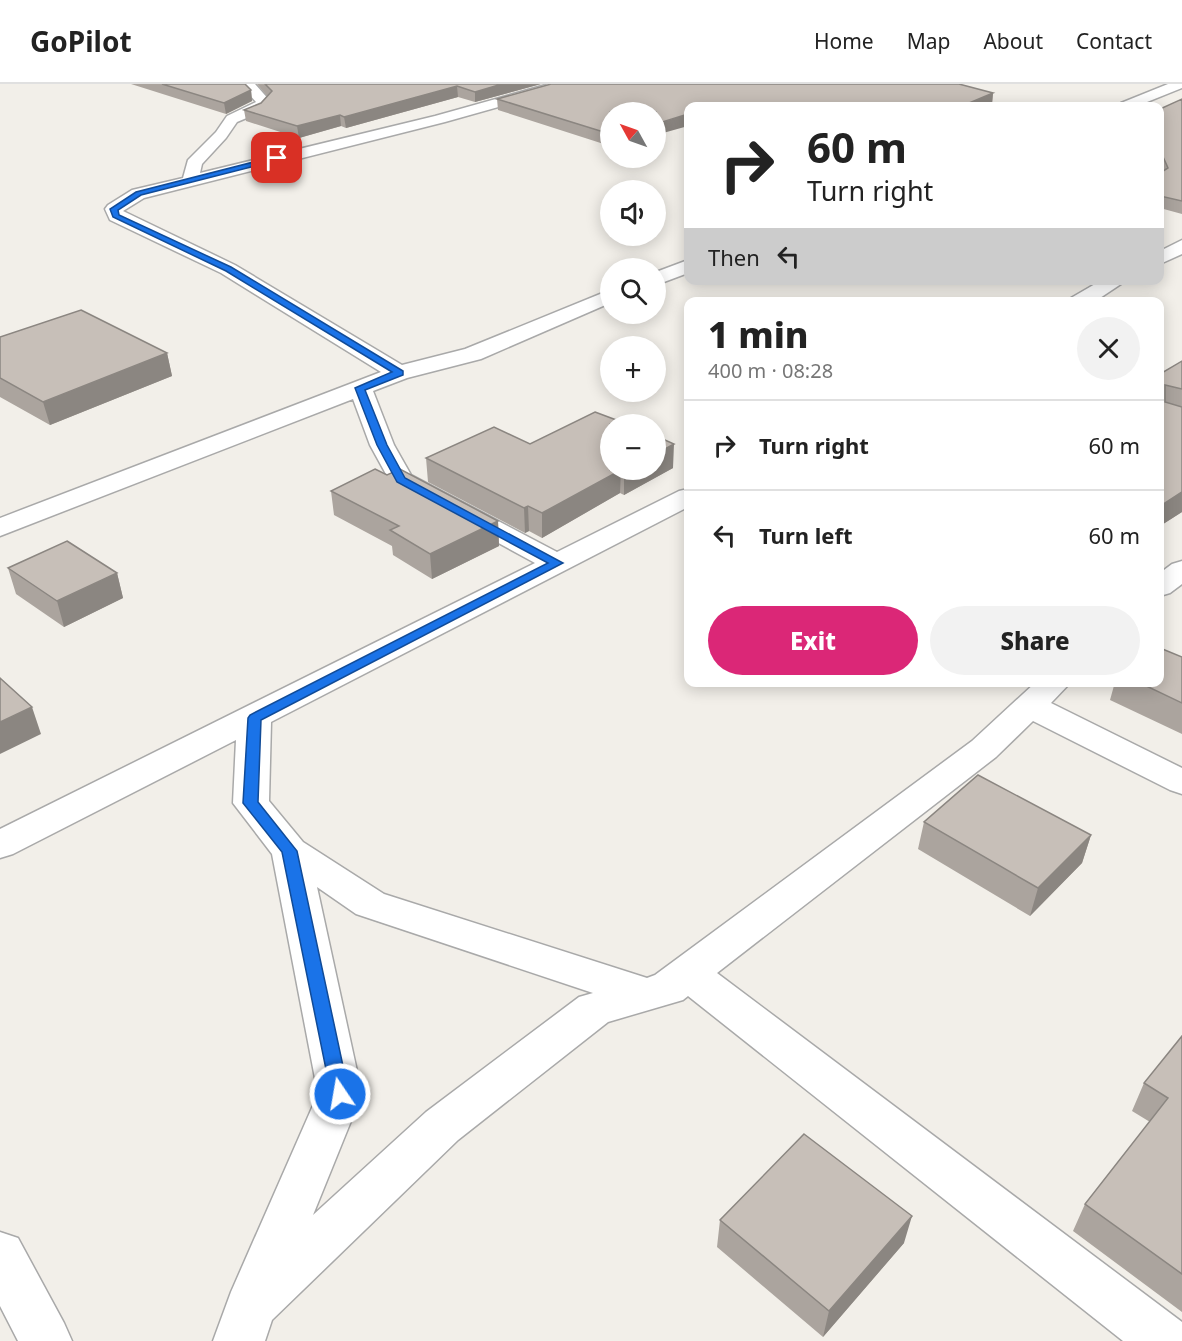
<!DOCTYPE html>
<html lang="en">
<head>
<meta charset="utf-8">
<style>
  :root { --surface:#fff; --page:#f2f2f2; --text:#222; --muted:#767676; --line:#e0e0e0; --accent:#db2777 }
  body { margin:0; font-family:"Noto Sans",sans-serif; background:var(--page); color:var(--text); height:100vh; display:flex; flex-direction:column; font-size:22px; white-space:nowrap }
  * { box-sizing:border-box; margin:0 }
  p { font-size:20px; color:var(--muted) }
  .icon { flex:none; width:33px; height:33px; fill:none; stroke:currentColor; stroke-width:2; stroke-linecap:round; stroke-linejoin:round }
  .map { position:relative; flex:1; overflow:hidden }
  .details { position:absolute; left:684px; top:213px; width:480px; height:390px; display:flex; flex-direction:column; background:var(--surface); border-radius:12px; box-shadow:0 3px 15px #0003 }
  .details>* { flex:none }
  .guide { position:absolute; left:684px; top:18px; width:480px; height:183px; border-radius:12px; box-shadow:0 3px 15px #0003; background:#fff; color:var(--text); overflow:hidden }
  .needle { width:39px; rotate:310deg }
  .fabs { position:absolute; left:600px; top:18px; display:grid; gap:12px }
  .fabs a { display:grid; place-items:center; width:66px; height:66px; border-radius:50%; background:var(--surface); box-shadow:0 3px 15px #0003; font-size:30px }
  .pin { position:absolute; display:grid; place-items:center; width:51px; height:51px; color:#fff; margin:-26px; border-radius:12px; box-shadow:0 3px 9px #0006 }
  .me { position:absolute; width:66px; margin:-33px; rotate:348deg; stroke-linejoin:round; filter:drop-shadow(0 0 4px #0008) }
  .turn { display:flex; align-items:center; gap:21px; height:126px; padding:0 24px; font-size:27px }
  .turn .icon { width:78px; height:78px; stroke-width:2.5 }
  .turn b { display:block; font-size:42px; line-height:51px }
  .then { display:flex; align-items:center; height:57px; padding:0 24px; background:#0003; gap:12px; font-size:22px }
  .round { display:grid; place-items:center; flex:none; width:63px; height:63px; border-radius:32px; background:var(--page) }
  .summary { display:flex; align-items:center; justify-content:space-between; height:102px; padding:0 24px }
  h1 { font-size:36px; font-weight:800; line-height:45px }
  .primary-button { display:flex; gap:12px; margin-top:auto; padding:12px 24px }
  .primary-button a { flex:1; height:69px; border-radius:36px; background:var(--accent); color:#fff; font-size:24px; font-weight:800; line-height:69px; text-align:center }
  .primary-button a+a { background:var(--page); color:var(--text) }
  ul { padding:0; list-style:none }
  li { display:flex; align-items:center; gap:18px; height:90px; padding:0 24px; border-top:2px solid var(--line) }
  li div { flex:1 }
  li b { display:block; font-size:22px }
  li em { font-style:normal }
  header { display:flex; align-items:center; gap:36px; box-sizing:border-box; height:84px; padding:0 30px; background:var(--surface); border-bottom:2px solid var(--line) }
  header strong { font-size:28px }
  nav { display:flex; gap:33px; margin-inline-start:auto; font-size:21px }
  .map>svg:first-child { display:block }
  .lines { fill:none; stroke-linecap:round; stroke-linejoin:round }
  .minor-casing { stroke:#a9a9a9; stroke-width:3 }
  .minor { fill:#fff; fill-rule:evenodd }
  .wall { fill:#aba49e }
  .shaded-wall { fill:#8b8681 }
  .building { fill:#c7bfb8; stroke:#8b8681; stroke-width:1.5 }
  .route { fill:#1a73e8; stroke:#114b97; stroke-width:1.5 }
</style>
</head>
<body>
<header>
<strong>GoPilot</strong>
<nav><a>Home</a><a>Map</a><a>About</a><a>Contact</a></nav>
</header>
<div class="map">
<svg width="1182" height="1257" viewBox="0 0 1182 1257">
  <rect width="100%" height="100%" fill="#f2efe9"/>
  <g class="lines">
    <defs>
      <path id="minor" d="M240,0H255L271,18L261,28L237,38L226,54L202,80L200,89L435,32L549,0H572L570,3L445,38L144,114L123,127L235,181L402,281L465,265L610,206V219L481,275L407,294L373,307L394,361L411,391L557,468L679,407L688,405V423L271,638L269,717L303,758L384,810L647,894L655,891L972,657L1036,598H1071L1051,619L1182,684V710L1170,706L1033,637L996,673L717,889L1182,1238V1257H1123L688,912L683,916L608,938L458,1056L272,1236L265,1257H213L231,1208L318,1010L272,770L233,719L236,656L13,770L0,774V745L535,479L392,401L370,361L353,315L0,452V434L381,288L221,189L110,136L105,125L108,121L132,106L183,94L188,76L216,48L227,32L256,18ZM317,803L356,830L593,909L579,913L426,1028L313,1131L362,1010Z
        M1168,0H1182V4L1137,22H1119L1121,19Z
        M1182,156V170L1160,180V167Z
        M688,176V189L656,201V188Z
        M1102,196H1127L1094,218H1068L1071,214Z
        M1182,477V500L1170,509L1160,512V489L1172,480Z
        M0,1148L18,1154L64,1239L72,1257H18L0,1222Z"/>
    </defs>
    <!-- minor casing -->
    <use href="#minor" class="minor-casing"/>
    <!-- minor -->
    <use href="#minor" class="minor"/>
  </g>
  <!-- wall -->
  <path class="wall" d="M131,0H245L251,6L252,17L226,30Z
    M257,0H541L475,18L458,13L346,44L341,42L299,54L246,37L244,26L261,19L267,12Z
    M993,9L992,20L985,22H688L610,28V62L498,26L497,15Z
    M1182,15V130L1160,124V89L1162,88L1160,83V25Z
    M0,253L167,269L172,292L50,341L0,313Z
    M1182,277V428L1160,442V290Z
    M530,360L673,384L624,411L620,409L542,454L529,447L525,449L428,398L426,374Z
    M387,391L498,437L499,462L432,495L393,471L392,462L334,431L331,407Z
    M8,484L117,489L123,514L64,543L16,510Z
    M1182,573V650L1110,616L1115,598H1160Z
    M924,738L1091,751L1082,779L1030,832L918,765Z
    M1182,952V1228L1073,1147L1085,1120L1150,1038L1132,1027L1144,999Z
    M720,1136L904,1159L823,1253L717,1163Z"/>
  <!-- shaded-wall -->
  <path class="shaded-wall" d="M502,0H541L475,18V8Z
    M457,2L458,13L346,44L344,33Z
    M251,6L252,17L226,30L224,19Z
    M993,9L992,20L985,22H962Z
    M688,30V42L656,51V40Z
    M340,31L341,42L299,54L297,42Z
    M167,269L172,292L50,341L43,318Z
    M674,360L673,384L624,411V387L627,386H656V370Z
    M621,386L620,409L542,454V429Z
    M1182,408V428L1160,442V428L1162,421Z
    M528,422L529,447L525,449L524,424Z
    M498,437L499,462L432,495L430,470Z
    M117,489L123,514L64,543L57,517Z
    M32,623L41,650L0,670V638Z
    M1091,751L1082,779L1030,832L1038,804Z
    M912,1132L904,1159L823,1253L829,1227Z"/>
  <!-- building -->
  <path class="building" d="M162,0H245L251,6L224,19Z
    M265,0H502L475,8L457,2L344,33L340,31L297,42L244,26L261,19L272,7Z
    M551,0H959L993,9L962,22H688V30L656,40V28H610V50L497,15Z
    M1182,15V117L1160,112V89L1168,84L1160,66V25Z
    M81,226L167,269L43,318L0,294V253Z
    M1182,277V305L1165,301V318L1182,323V408L1162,421L1160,420V290Z
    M595,328L627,340H610V386H621L542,429L528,422L524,424L426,374L494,343L530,360Z
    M656,352L674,360L656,370Z
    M375,385L387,391L400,385L498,437L430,470L390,446L399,442L331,407Z
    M67,457L117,489L57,517L8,484Z
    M1160,564L1182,573V619L1138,598H1160Z
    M0,594L32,623L0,638Z
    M978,691L1091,751L1038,804L924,738Z
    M1182,952V1190L1085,1120L1168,1014L1144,999Z
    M804,1050L912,1132L829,1227L720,1136Z"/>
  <!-- route -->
  <path class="route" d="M277,72L279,76L141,111L118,126L119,131L231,183L403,287V291L365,306L387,361L405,394L563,479L261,636L258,718L297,767L349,1010L347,1015L340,1018L334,1015L331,1010L282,768L243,719L248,634L250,631L548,479L397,398L377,361L355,304L392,288L226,187L113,133L110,125L136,108Z"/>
</svg>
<div class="fabs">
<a><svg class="needle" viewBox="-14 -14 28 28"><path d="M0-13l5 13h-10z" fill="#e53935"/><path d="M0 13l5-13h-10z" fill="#767676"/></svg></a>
<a><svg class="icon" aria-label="sound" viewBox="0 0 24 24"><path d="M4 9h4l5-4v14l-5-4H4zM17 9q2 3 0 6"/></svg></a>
<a><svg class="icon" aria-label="search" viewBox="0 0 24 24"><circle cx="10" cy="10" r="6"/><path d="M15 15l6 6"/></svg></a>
<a>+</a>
<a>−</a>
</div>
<div class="pin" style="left:277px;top:74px;background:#d93025"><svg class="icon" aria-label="arrive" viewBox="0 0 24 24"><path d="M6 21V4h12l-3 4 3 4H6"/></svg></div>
<svg class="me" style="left:340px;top:1010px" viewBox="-20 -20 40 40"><circle r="17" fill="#1a73e8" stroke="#fff" stroke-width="3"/><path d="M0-11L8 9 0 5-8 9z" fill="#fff"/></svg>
<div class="guide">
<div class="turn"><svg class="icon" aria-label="right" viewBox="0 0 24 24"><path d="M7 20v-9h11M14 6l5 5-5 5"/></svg><div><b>60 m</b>Turn right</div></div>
<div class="then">Then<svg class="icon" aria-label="left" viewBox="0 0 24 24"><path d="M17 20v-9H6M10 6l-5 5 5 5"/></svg></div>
</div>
<section class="details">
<div class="summary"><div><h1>1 min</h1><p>400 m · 08:28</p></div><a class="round"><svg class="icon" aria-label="close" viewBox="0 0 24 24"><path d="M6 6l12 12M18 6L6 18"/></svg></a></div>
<ul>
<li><svg class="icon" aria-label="right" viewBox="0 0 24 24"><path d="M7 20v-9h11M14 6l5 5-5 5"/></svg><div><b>Turn right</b></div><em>60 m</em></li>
<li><svg class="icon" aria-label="left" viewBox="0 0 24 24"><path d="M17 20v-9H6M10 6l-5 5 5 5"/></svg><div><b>Turn left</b></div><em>60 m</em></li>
</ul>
<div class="primary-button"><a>Exit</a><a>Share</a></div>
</section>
</div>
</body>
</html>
